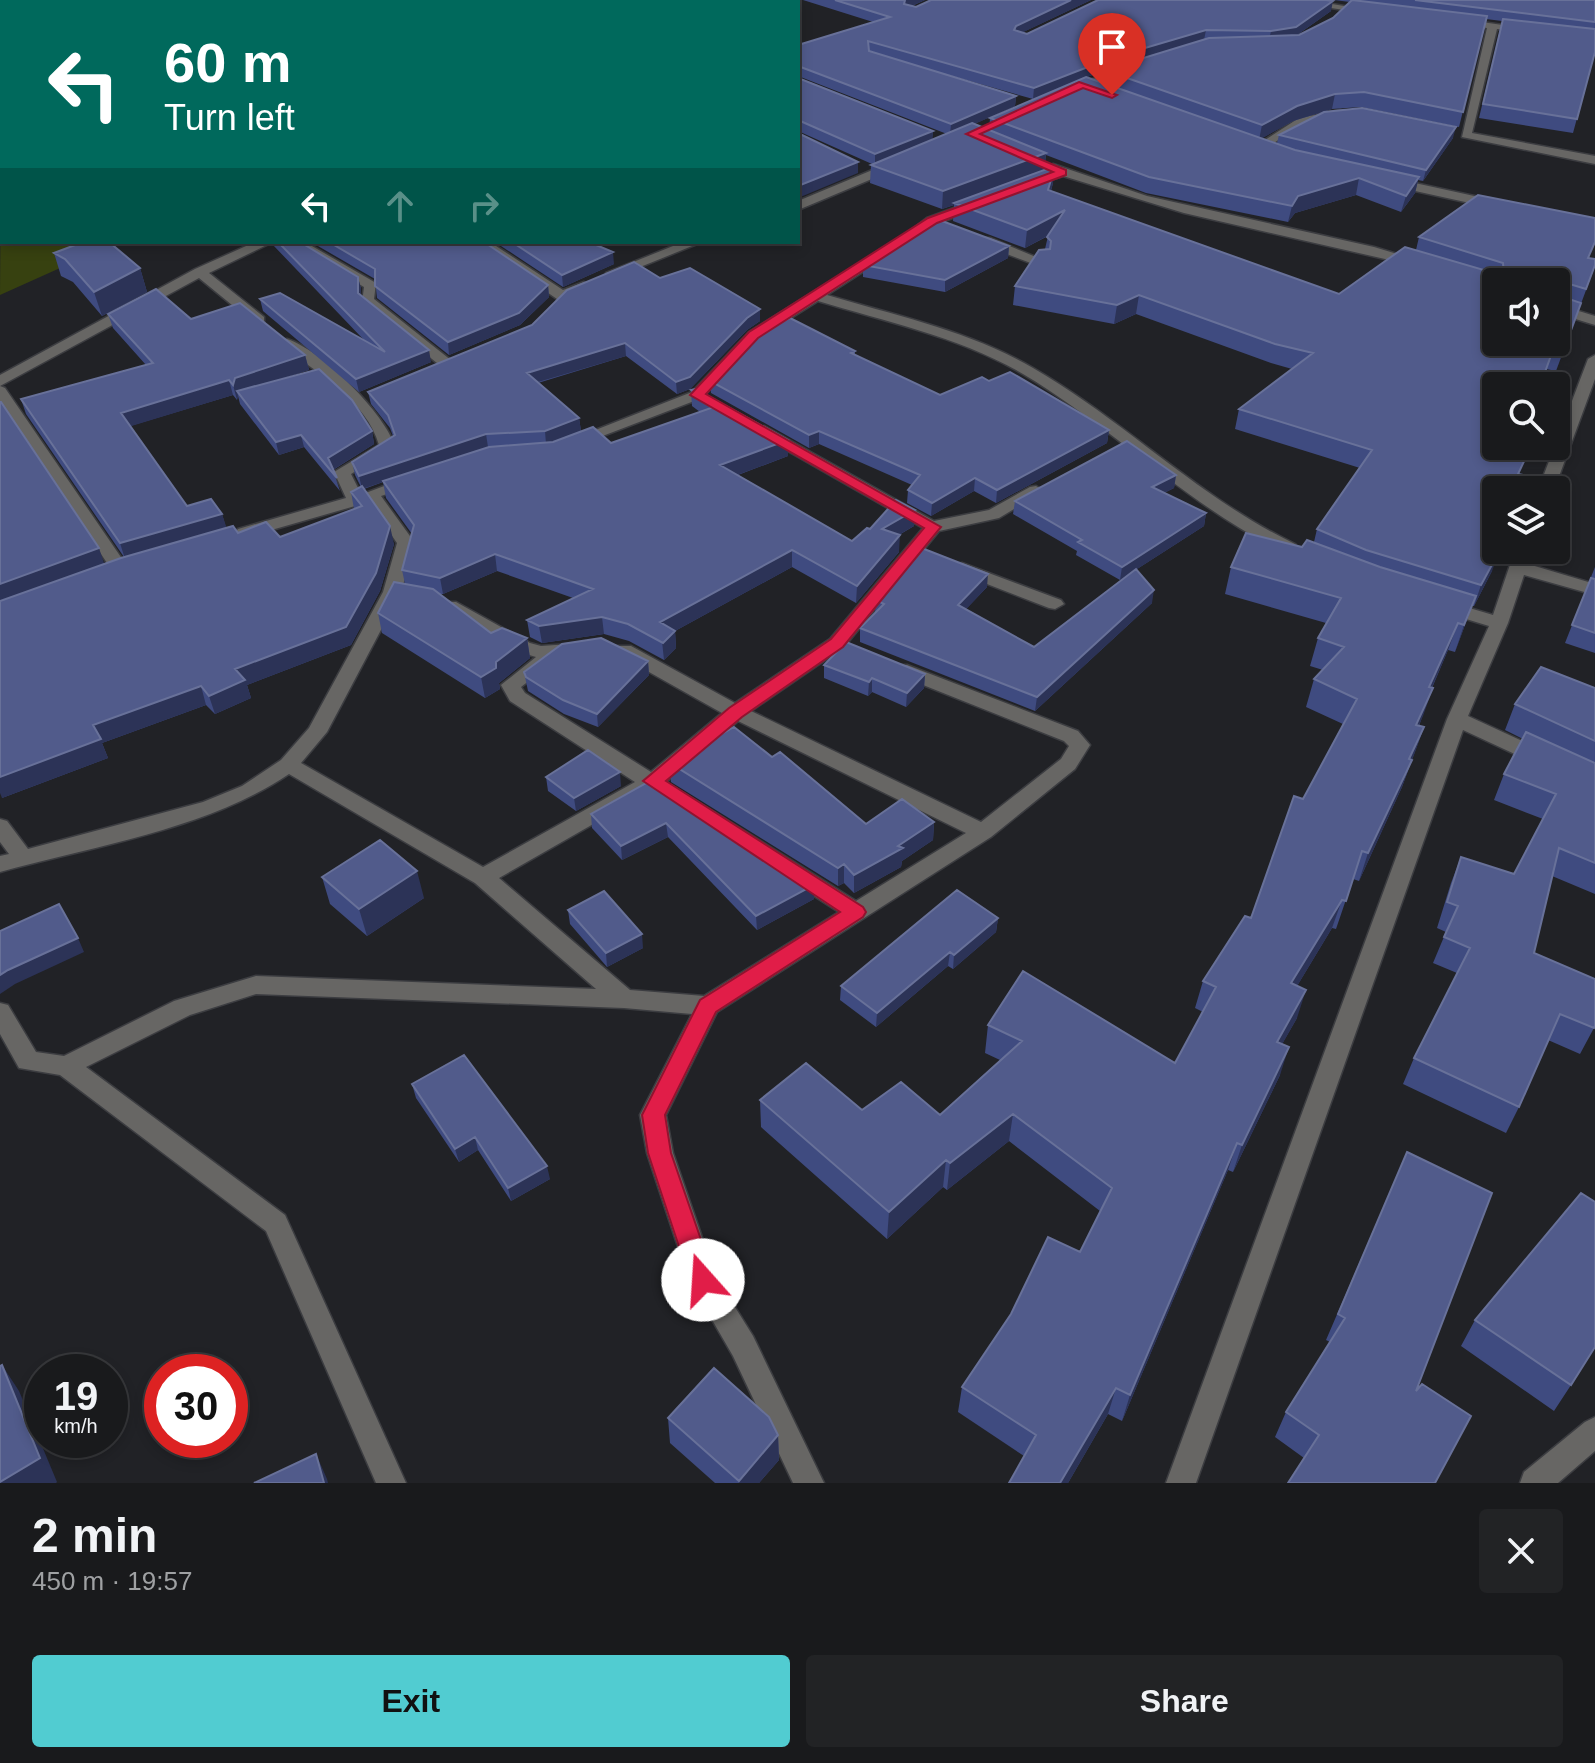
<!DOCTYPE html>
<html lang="en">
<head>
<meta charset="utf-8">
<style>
  :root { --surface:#191a1c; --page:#222325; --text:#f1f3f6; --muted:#9fa1a3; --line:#37383b; --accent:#51ccd1 }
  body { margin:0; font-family:Arial,sans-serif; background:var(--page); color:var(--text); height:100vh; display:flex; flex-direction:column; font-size:30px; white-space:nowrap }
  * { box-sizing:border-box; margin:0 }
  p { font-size:26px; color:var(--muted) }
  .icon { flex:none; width:44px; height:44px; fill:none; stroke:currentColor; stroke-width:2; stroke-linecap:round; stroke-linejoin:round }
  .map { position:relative; height:1483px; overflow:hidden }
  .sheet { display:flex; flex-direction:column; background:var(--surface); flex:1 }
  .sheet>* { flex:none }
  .hud { position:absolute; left:0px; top:0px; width:800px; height:244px; box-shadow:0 4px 12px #0003,0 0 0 2px var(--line); background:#00695c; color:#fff; overflow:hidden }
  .buttons { position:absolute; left:1482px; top:268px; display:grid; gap:16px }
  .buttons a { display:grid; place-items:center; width:88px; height:88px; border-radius:8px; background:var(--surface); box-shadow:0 4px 12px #0003,0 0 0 2px var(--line); font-size:40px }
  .speed { position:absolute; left:24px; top:1354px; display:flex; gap:16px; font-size:40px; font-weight:700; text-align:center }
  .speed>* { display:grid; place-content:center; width:104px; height:104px; border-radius:50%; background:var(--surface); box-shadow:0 4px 12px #0003,0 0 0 2px var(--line); line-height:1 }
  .speed small { font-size:20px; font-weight:400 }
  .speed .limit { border:12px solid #d22; background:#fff; color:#111 }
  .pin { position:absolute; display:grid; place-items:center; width:68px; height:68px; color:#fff; margin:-82px -34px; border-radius:50% 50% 50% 0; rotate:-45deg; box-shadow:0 0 8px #0007 }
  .pin .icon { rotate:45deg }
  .me { position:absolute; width:88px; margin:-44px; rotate:341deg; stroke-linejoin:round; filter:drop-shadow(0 0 6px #0008) }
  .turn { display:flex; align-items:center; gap:28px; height:168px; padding:0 32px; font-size:36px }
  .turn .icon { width:104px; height:104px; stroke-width:2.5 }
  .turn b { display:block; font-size:56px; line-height:68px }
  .lanes { display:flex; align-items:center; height:76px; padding:0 32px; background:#0003; justify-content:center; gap:40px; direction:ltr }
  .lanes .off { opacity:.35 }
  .round { display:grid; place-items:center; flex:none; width:84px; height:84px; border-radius:8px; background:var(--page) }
  .overview { display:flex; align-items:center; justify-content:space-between; height:136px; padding:0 32px }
  h1 { font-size:48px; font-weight:700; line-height:60px }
  .cta { display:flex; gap:16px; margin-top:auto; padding:16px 32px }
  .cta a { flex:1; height:92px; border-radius:8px; background:var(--accent); color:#111; font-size:32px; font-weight:700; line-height:92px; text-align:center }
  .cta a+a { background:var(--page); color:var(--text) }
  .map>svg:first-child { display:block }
  .green { fill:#374110 }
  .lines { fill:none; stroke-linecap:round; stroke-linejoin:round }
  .minor-casing { stroke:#3c3d41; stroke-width:3 }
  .minor { fill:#676664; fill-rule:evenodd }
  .wall { fill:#3f4b80; fill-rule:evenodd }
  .shaded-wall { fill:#2c3357 }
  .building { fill:#515b8b; stroke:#687199; stroke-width:2; fill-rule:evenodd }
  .route { fill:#e11d48; stroke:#92132f; stroke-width:2 }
</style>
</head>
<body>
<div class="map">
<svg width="1595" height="1483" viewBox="0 0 1595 1483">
  <rect width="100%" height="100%" fill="#212226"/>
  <!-- green -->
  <path class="green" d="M2,24V242H118L0,295Z"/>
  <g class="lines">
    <defs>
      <path id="minor" d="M220,0H230V2H220Z
        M1281,0H1308L1374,11L1369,14Z
        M2,6V12L0,13V7Z
        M1460,19L1532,29L1527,32L1497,29L1472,133L1595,156V164L1462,137L1487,28L1456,24Z
        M1125,66L1134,68L1074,92L1065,90Z
        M1340,110L1344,111V115L1306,123L1264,149L1254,147L1299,118Z
        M894,161L900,165L898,168L798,210V201Z
        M1053,164L1147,196L1374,247L1427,263L1420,267L1184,213L1063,176L1025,188V182L1052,172L1047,168Z
        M1392,178L1497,201L1503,205L1497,209L1388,185V179Z
        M976,200L982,204L980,207L937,224L920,235L909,232L927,218Z
        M980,238H990L1048,262L1036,265L980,244Z
        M255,242H273L209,273L264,317V323H254L199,278L0,386V375L195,269Z
        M289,242H305L376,283L374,299L452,361V367H442L362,303L364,287Z
        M474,242H490L563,290L584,282L591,286L567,299H557Z
        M683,242H702L618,276L606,273Z
        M884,248L891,252L889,255L827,295C897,316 970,331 1033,368C1125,421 1199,498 1295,544L1298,548L1295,552H1283C1187,505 1114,428 1023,374C960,337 887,322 818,301L759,338L702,398L579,445H567L565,442L692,392L749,332Z
        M1556,304L1595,316V325L1556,313Z
        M287,339C320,349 386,414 395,447L351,474L364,500L362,504L244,538L238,537L235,533L238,529L346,498L334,472L379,445C367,401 316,372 282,346V340Z
        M1595,355V379L1554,490H1538L1588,359Z
        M0,386L5,388L129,569L126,573H114L111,569L0,402Z
        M764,426L934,521L989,510L1030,487L1036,486L1044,491L999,518L939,531L844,647L751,711L981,822L1061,759L1069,746L1064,741L893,673L891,669L893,665H907L1078,731L1090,745L1075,769L991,837L717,1012L666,1115L673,1153L715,1275L753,1336L824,1483H793L733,1356L689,1280L647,1153L640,1115L692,1014L624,1008L256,994L190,1015L86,1067L285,1215L406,1483H376L266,1231L60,1075L19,1068L0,1034V1003L8,1005L36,1052L64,1056L174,1001L256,976L596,989L475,883L289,774C208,829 94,846 0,872V856L9,854L0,842V819L7,821L28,849L203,802L242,786L281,760L309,728L383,592L397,543L363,494L408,477L414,479V485L381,496L415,543L401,592L327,732L301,763L483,867L635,782L510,701L501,685L536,657L516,651L444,610L441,606L444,602H456L530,643L541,646L585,643L587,647L585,651L554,656L553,662L521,687L525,693L651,772L722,713L617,654L615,650L617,646H631L735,703L830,639L923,528L758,434L756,431ZM738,721L966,833L856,901L666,782ZM651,791L839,912L704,996L630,990L499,878Z
        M1515,550H1533L1528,564L1595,584V595L1524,575L1508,623L1468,716L1548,753L1551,758L1548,763H1534L1463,730L1196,1483H1166L1447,719L1489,626L1440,611L1437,607L1446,601L1493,615Z
        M962,563L1061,600L1064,604L1055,609L1049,608L956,572L953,568L956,564Z
        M1595,1417V1451L1558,1483H1520L1524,1472L1585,1422Z"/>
    </defs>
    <!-- minor casing -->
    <use href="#minor" class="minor-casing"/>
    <!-- minor -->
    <use href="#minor" class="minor"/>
  </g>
  <!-- wall -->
  <path class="wall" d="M803,0H925L912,6L916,7L1091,0L1023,32L1027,34L1331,11L1297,35H1299L1333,18L1350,2L1334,0H1595V52L1573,133L1479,118L1502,21L1486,19L1459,127L1361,107L1332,109L1293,121L1262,138L1277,143L1279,135L1453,138L1423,181L1418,180L1415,193L1401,212L1356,195L1295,213L1288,222L1146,193L1046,155L1044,170L1053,183L1051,191L1339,294L1416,250L1419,237L1590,258L1595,266L1556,371L1546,369L1496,386L1494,548L1492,571L1474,606H1472L1455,652L1448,650L1432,688L1419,726L1424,727L1402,787L1359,881L1353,879L1336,929L1332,928L1297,986V1018L1282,1044L1280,1075L1233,1172L1228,1170L1122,1421L1108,1414L1068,1483H1009L1024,1456L958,1412L962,1387L1080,1252L1100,1211L1009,1141L947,1190L943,1187L887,1239L761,1127L760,1100L862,1110L940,1115L1000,1060L985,1053L988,1025L1175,1063L1203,1012L1195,1008L1203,981L1251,918L1303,799L1343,724L1306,707L1314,679L1323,670L1310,666L1318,638L1326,623L1225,594L1231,567L1302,547L1314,542L1317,529L1360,468L1235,429L1239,409L1292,369L1271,363L1136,314L1114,324L1013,305L1015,286L1045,249L1048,236L1025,248L953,221L954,205L942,209L870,183L871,165L872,164L798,131V78L933,131L932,140L947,134L798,76V45L873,22ZM1104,71L1102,83L1087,77ZM938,72L1033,99L1064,86L990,118L989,130L974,124L1015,106L1016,96Z
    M272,242H300L358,277L361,289L360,296L431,362L359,392L263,311L260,299L364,340L273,245Z
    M311,242H484L548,285L549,297L520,325L449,355L377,298L375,279Z
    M495,242H589L614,264L563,287Z
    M1009,246L1008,258L945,292L863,277V265Z
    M54,253L140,268L147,292L102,316L73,282L61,276Z
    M660,278L760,309V321L747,330L690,389L677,394L626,356L538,383L579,418L581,431L551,442L611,443L700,412L692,406L691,390L788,440V456L738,475L852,541L870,529L915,510L914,526L899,535V552L856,603L792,567L675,631L676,648L664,660L629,641L604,634L542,643L530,637L527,620L573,598L497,571L443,594H439L491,633L527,638L530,658L499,683L500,689L485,698L382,633L378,613L405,584L402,570L412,534L386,498L383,482L364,489L394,544L380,591L351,645L247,685L251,698L215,714L206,705L102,743L108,758L2,798L105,564L124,557L26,414L21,399L146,365L113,328L108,314L191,319L305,355L309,370L267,383L372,431L374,444L333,470L340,491L304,447L279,455L240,404L238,396L237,400L233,395L130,426L187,506L222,514L226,528L238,533L280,537L354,509L351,492L361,487L355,475L352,462L393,436L390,428L371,404L368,392Z
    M781,322L855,351V355L940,395L989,381L1109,430L1107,443L996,503L974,491L931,516L907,503L908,490L912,485L819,444L809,448L711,393L710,381Z
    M1176,475L1174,488L1164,493L1206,513L1204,526L1137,569L1152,603L1035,711L860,642V628L875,613L876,600L987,587L965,610L1034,647L1129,574L1120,580L1076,555L1077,551L1013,514L1015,501Z
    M1595,567V653L1565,643Z
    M648,661L649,675L598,727L564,714L528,691L524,672Z
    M824,665L925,674L924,688L906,707L872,692L868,696L824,678Z
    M1595,688V894L1552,876L1534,953L1595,1026L1580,1054L1548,1040L1519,1107L1506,1133L1403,1084L1414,1058L1457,973L1433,963L1446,932L1437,928L1451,883L1461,857L1514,874L1543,819L1494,800L1504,774L1523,739L1505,730L1515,704Z
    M772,757L866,824L934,822L933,840L902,861L901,867L854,893L844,883L838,886L671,782L670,763Z
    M546,777L621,786L576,811L548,791Z
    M650,781L814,885V899L757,930L668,837L622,860L592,828L591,814Z
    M322,877L424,898L367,936L330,904Z
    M568,910L643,948L607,967L570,924Z
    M998,918L996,932L953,969L948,966L876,1027L840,1000L841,986Z
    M412,1084L550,1179L511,1201L478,1150L459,1162L416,1098Z
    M1407,1152L1416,1391L1304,1458L1275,1437L1286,1412L1330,1342L1326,1340Z
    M1475,1320L1571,1385L1554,1411L1461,1346Z
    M668,1418L778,1435L779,1460L759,1483H715L670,1443Z"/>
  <!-- shaded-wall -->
  <path class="shaded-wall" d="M905,0H925L905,9L904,4Z
    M1071,0H1091L1015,36L1013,40L1016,26Z
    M1333,1L1331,11L1294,37L1269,41L1271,31Z
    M1206,30L1204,40L1110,68L1033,99L1034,88L1111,58Z
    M1335,94L1332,109L1293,121L1259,140L1262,125L1297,106Z
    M1016,96L1015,106L950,135L951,124Z
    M1456,127L1453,138L1423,181L1426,170Z
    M933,131L932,142L875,166V154Z
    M1046,153L1044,172L954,203V205L942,209L943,191Z
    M858,162V173L798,198V186Z
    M1055,166L1053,183L1046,208L1048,190Z
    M1419,177L1415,193L1401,212L1406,196Z
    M1359,178L1356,195L1295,213L1288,222L1292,206L1298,196Z
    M1065,210L1062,228L1025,248L1027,230Z
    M1009,246L1008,258L945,292V280Z
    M613,252L614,264L563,287L562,275Z
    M140,268L147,292L102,316L94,292Z
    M358,277L361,289L360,305L358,293Z
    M548,285L549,297L520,325L449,355L448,342Z
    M1139,295L1136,314L1114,324L1117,305Z
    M760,309V321L747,330L690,389L677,394L676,382L747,318Z
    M625,343L626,356L528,385L527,373Z
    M429,350L431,362L359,392L356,379Z
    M305,355L309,370L239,392L237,391L238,396L237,400L233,385L235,378Z
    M229,380L233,395L125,428L121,413Z
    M579,418L581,431L546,444L545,431Z
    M1109,430L1107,443L996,503L997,490Z
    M372,431L374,444L331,471L328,458Z
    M819,431V444L809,448V435Z
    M486,434L488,447L362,489L359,476Z
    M301,435L304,447L279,455L276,442Z
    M788,440V456L721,481L720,465Z
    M1176,475L1174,488L1150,500L1152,487Z
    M975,478L974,491L931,516L932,503Z
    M915,510L914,526L881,545L882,529Z
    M1206,513L1204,526L1120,580L1122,567Z
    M222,514L227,529L125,559L120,543Z
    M390,526L394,544L380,591L351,645L247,685L251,698L215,714L209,696L235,669Z
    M900,535L899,552L856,603L857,586Z
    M99,548L105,566L0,605V584Z
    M792,550V567L675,631L676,648L664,660L660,622Z
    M1500,550L1492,571L1474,606L1481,585Z
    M495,554L497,571L443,594L440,578Z
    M988,574L987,587L957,619L958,605Z
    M1154,590L1152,603L1035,711L1037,697Z
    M1476,596L1466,622L1455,652L1464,625Z
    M602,617L604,634L542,643L539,626Z
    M1458,623L1448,650L1420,715L1429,687Z
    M527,638L530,658L499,683L500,689L485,698L481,677L496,662Z
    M648,661L649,675L598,727L597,714Z
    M925,674L924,688L906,707L907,693Z
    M872,678V692L868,696L869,682Z
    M201,686L206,705L102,743L108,758L2,798L0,793V777L93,725Z
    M1433,688L1423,716L1407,752L1416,725Z
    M1424,727L1414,755L1399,786L1409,759Z
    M1412,760L1402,787L1359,881L1368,853Z
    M620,772L621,786L576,811L574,798Z
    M934,822L933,840L902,861L901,867L854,893V875Z
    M666,823L668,837L622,860L621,846Z
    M844,864V883L838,886V868Z
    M417,871L424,898L367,936L359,909Z
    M814,885V899L757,930L756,916Z
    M1342,900L1332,928L1282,1011L1291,983Z
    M998,918L996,932L953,969L954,955Z
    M642,934L643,948L607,967L606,953Z
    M78,938L84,952L15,984L0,994V975L8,970Z
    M950,952L948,966L876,1027L877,1013Z
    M1306,990L1297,1018L1268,1069L1277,1042Z
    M1289,1047L1280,1075L1233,1172L1242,1145Z
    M1013,1114L1009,1141L947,1190L950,1163Z
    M475,1137L478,1150L459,1162L455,1149Z
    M1237,1143L1228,1170L1122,1421L1130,1395Z
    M946,1160L943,1187L887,1239L889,1212Z
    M547,1166L550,1179L511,1201L508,1188Z
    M2,1365L19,1391L57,1482L56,1483H0Z
    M1116,1388L1108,1414L1068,1483H1060Z
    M778,1435L779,1460L759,1483H739V1481Z
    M316,1454L327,1479L328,1483H324Z"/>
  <!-- building -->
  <path class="building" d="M835,0H905L904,4L916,7L931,0H1071L1016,26L1014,30L1027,34L1098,0H1326L1333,1L1296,27L1271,31L1206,30L1111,58L1034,88L868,41L869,51L1016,96L951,124L798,66V45L890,17Z
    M1352,0L1487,16L1463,112L1364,92L1335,94L1297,106L1262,125L1104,70L1209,38L1299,35L1333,18Z
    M1415,0H1595V22Z
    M1503,19L1595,29V52L1577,119L1483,104Z
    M1086,77L1295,150L1419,177L1406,196L1359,178L1298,196L1292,206L1149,177L990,118Z
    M798,78L933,131L875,154L798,120Z
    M1362,108L1456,127L1426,170L1279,135L1324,112Z
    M972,123L1046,153L943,191L871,165Z
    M798,133L858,162L798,186Z
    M1055,166L1048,190L1339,294L1405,247L1504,276L1503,263L1419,237L1478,195L1595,218V242L1588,258L1595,259V265L1586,289L1563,282L1559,285L1560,296L1581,303L1563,352L1553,350L1540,386H1496V446H1527L1525,452L1528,453L1518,474L1528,476L1521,490H1496V538L1491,547L1496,550H1500L1481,585L1366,550L1317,529L1372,450L1239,409L1313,353L1275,344L1139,295L1117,305L1015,286L1039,250L1050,249L1051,241L1047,237L1065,210L1027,230L954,203ZM1496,282H1556V342H1496Z
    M934,218L1009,246L945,280L863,265Z
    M83,242H109L140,268L94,292L65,259L54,253Z
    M278,242H300L358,277V293L429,350L356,379L260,299L280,293L385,352Z
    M329,242H484L548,285L519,313L448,342L375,286V269Z
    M512,242H589L613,252L562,275Z
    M634,262L660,278L690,268L760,309L747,318L690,377L676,382L625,343L527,373L579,418L545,431L486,434L359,476L352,462L395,435L388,415L368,392L532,325L567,290Z
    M156,289L191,319L240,303L305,355L235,378L233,385L229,380L121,413L187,506L211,499L222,514L120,543L21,399L153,363L108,314Z
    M790,318L855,351L851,353L940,395L982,377L989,381L1010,372L1109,430L997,490L975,478L932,503L908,490L920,475L819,431L809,435L710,381L761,328L776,319L781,322Z
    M319,369L352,400L372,431L328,458L337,478L301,435L276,442L237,391Z
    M695,389L788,440L720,465L852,541L867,528L870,529L896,500L915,510L882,529L900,535L857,586L792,550L660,622L675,631L663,643L628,624L602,617L539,626L527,620L593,589L495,554L440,578L402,570L414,525L383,481L489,447L553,442L593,427L611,443L714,407L691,390Z
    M0,402H1L99,548L0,584Z
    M1127,441L1176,475L1152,487L1206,513L1122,567L1078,542L1082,540L1015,501Z
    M362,486L390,526L376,573L346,627L235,669L245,680L209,696L201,686L93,725L101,739L0,777V601L121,558L233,526L238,533L266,522L280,537L362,506L351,492Z
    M1246,533L1302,547L1307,540L1380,567L1476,596L1464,625L1458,623L1429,687L1433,688L1416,725L1424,727L1409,759L1412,760L1368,853L1362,851L1346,901L1342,900L1291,983L1306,990L1277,1042L1289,1047L1242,1145L1237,1143L1130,1395L1116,1388L1060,1483H1009L1036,1435L962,1387L1011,1314L1048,1237L1080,1252L1112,1188L1013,1114L950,1163L946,1160L889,1212L760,1100L806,1063L862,1110L901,1082L940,1115L1022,1041L988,1025L1023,971L1175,1063L1216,987L1203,981L1245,916L1251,918L1294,796L1303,799L1357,699L1314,679L1344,647L1318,638L1341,598L1231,567Z
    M919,547L988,574L958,605L1034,647L1136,569L1154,590L1037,697L860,628L884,604L876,600Z
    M1591,578L1595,579V633L1572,625Z
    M394,582L433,589L491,633L502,628L527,638L496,662V668L481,677L378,613Z
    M601,638L648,661L597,714L563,700L526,677L524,672L562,644Z
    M846,642L925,674L907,693L872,678L869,682L824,665Z
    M1541,667L1595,688V741L1515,704Z
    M734,727L772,757L780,752L866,824L902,799L934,822L898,846L903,848L854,875L844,864L838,868L670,763Z
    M1526,732L1595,763V863L1559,848L1534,953L1595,979V1026L1594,1028L1560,1014L1519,1107L1414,1058L1470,948L1444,937L1458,906L1447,902L1461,857L1514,874L1556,794L1504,774Z
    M588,750L620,772L574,798L546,777Z
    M650,781L814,885L756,916L666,823L621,846L591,814Z
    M380,840L417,871L359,909L322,877Z
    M957,890L998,918L954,955L950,952L877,1013L841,986Z
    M604,891L642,934L606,953L568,910Z
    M59,904L78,938L8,970L0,975V931Z
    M464,1055L547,1166L508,1188L475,1137L455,1149L412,1084Z
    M1407,1152L1492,1193L1416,1391L1422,1384L1471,1416L1435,1483H1288L1319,1435L1286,1412L1345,1318L1338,1314Z
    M1581,1193L1595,1202V1347L1571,1385L1475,1320Z
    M2,1365L40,1458L0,1482V1366Z
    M714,1368L769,1417L778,1435L739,1481L668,1418Z
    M316,1454L324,1483H254Z"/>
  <!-- route -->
  <path class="route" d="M1079,82L1117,95L1112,98L1083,88L980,134L1066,170V175L937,223L758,338L706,394L941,527L843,647L742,717L666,781L863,907L866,912L863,917L716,1012L665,1115L671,1153L715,1280L712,1288L703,1291L694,1288L690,1280L648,1153L642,1115L700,1000L840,912L643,781L729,708L831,639L924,528L690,395L749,332L928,218L1053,172L966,134Z"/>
</svg>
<div class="buttons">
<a><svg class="icon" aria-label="sound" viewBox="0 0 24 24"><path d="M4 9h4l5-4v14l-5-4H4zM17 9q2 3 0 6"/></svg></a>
<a><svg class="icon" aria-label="search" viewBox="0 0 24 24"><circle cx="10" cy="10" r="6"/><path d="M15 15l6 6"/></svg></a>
<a><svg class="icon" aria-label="layers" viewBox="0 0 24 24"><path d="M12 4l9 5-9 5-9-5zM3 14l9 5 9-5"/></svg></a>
</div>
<div class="speed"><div>19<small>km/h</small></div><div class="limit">30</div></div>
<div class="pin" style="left:1112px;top:95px;background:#d93025"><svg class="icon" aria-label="arrive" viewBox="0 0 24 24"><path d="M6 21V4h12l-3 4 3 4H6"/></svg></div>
<svg class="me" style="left:703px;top:1280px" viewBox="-20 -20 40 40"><circle r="19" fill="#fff"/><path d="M0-13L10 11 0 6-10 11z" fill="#e11d48"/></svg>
<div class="hud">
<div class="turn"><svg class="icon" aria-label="left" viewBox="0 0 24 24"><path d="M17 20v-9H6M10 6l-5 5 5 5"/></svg><div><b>60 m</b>Turn left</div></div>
<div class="lanes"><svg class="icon" aria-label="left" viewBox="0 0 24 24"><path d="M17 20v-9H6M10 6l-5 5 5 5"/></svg><svg class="icon off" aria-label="ahead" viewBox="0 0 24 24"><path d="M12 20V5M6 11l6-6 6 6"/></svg><svg class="icon off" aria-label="right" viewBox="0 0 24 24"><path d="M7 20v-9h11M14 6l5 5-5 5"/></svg></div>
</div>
</div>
<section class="sheet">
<div class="overview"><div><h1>2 min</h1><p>450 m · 19:57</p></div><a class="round"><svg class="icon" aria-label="close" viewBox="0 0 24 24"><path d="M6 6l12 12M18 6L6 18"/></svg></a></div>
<div class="cta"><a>Exit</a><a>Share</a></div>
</section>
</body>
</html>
